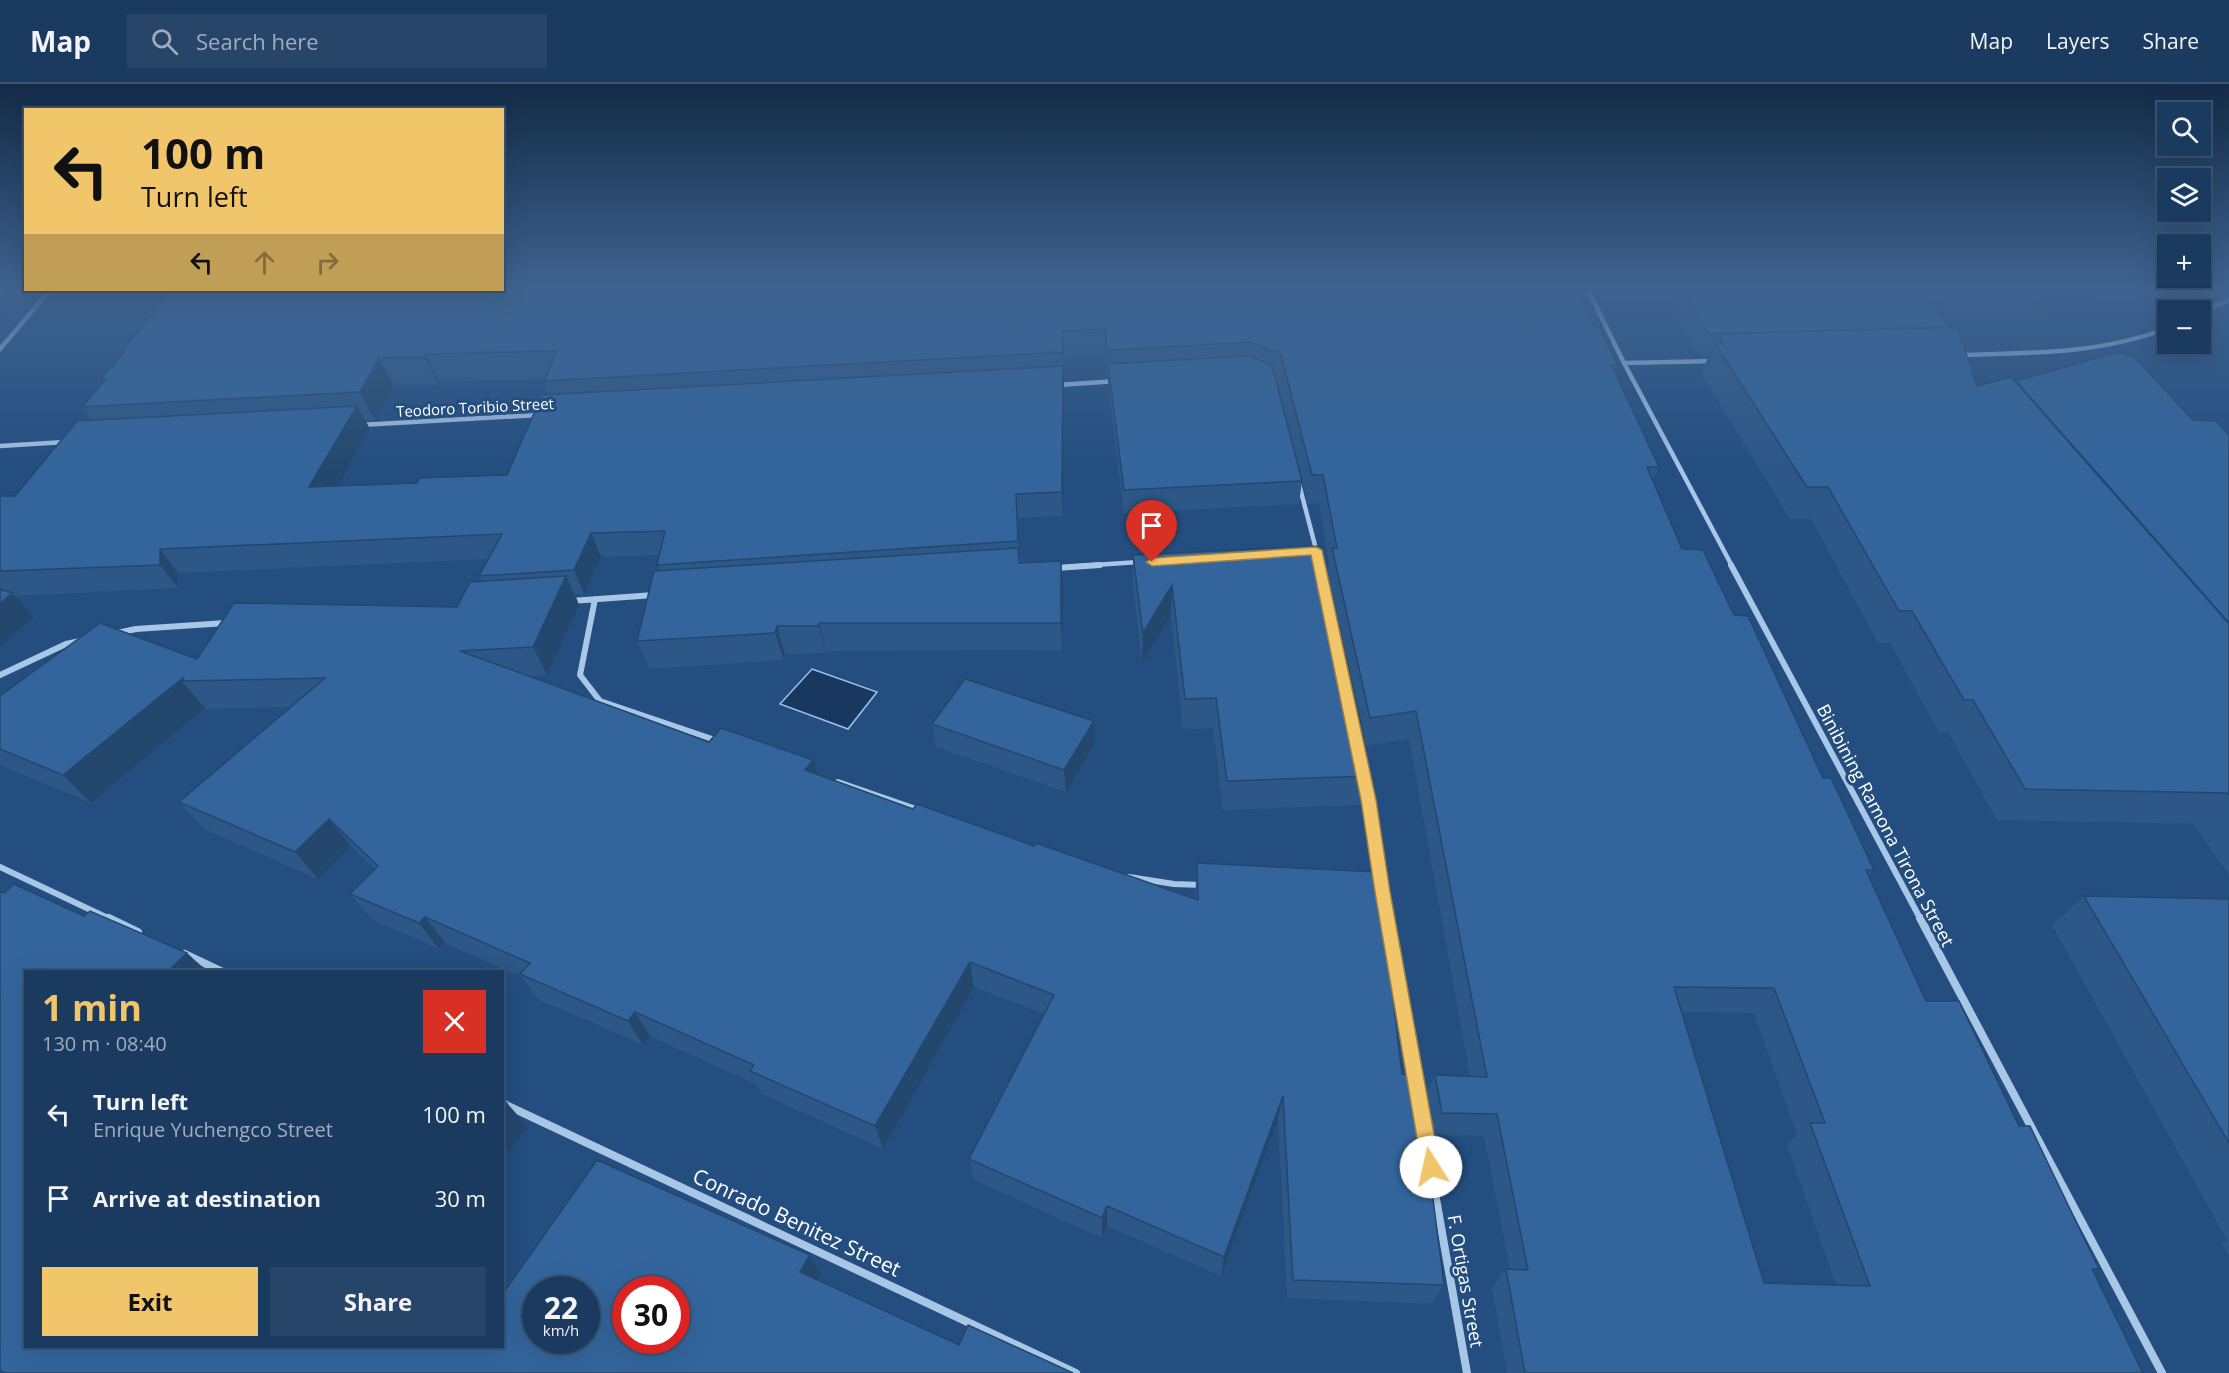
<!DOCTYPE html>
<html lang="en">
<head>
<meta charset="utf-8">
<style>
  :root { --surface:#1a3a5f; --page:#274568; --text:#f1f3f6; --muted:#9fadbd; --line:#385474; --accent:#f1c66b }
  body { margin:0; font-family:"Open Sans",sans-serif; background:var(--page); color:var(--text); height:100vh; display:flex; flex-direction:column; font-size:22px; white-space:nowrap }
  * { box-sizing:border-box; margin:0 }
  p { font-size:20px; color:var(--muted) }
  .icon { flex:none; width:33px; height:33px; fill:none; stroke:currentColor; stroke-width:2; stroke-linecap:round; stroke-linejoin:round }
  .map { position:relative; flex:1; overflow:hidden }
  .sheet { position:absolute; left:24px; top:886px; width:480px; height:378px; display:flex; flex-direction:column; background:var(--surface); border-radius:0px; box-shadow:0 6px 24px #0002,0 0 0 2px var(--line) }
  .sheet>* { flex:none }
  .top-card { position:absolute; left:24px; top:24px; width:480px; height:183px; border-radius:0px; box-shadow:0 6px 24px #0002,0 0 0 2px var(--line); background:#f1c66b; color:#111; overflow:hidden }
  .controls { position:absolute; left:2157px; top:18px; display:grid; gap:12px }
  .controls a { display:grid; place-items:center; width:54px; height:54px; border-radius:0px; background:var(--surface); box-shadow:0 6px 24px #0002,0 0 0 2px var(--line); font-size:30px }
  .speed { position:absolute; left:522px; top:1192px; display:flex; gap:12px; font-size:30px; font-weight:700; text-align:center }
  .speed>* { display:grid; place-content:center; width:78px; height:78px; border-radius:50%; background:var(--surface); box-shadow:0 6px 24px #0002,0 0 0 2px var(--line); line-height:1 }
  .speed small { font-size:15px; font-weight:400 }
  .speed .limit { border:9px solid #d22; background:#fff; color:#111 }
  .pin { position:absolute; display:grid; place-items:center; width:51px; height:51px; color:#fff; margin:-62px -26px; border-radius:50% 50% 50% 0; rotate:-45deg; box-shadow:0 0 6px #0007 }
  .pin .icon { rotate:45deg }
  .me { position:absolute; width:66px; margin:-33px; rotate:350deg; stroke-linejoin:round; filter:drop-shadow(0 0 4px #0008) }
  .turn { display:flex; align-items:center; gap:21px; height:126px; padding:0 18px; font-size:27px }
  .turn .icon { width:78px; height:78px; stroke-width:2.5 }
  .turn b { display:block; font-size:42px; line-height:51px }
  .lanes { display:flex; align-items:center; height:57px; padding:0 18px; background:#0003; justify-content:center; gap:30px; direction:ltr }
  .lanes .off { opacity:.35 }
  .round { display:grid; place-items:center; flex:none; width:63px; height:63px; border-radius:0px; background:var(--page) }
  .head { display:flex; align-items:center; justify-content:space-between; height:102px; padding:0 18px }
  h1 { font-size:36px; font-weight:700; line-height:45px; color:var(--accent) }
  .action { display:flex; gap:12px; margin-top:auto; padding:12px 18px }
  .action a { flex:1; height:69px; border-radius:0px; background:var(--accent); color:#111; font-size:24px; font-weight:700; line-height:69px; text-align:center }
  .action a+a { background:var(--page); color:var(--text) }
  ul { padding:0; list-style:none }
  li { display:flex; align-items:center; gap:18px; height:84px; padding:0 18px }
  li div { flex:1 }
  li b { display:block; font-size:22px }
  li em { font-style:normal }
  header { display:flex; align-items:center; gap:36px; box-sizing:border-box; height:84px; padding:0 30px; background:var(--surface); border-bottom:2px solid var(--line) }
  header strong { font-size:28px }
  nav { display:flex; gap:33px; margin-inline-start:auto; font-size:21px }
  .search { width:420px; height:54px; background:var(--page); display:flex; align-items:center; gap:15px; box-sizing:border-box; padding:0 21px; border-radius:0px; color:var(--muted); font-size:22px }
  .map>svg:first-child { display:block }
  .water { fill:#18385f; stroke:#9cc1e7; stroke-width:1.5 }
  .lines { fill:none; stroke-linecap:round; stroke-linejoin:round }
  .street-far2 { stroke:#a8c6e6; stroke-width:4.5 }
  .street-far1 { stroke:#a8c6e6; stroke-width:6 }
  .street { stroke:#a8c6e6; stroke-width:8 }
  .wall { fill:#2c5786; fill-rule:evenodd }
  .shaded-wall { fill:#24476d }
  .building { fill:#33659c; stroke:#24476d; stroke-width:1.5; fill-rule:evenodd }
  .route { fill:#f1c66b; stroke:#9d8146; stroke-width:1.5 }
  .labels { text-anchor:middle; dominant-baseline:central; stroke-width:6; stroke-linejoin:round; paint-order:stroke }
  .far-street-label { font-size:15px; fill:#fff; stroke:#234e7f }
  .street-label { font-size:18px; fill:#fff; stroke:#234e7f }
  .near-street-label { font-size:21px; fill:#fff; stroke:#234e7f }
</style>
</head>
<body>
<header>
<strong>Map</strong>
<div class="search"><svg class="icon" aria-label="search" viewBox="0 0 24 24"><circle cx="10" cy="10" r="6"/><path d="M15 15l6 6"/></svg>Search here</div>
<nav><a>Map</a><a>Layers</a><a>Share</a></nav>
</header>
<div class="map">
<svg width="2229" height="1289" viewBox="0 0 2229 1289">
  <rect width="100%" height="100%" fill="#234e7f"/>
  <!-- water -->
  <path class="water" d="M812,585L877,608L848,645L780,620Z"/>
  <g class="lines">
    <!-- street-far2 -->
    <path class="street-far2" d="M1588,206L1624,279L1732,482
      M2200,229L2229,216
      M0,265L50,206
      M1959,271C2031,269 2100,270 2168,244
      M1624,279L1715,277
      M1058,301L1117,297
      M360,341L539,331
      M0,362L65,358
      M1299,400L1317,469
      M1079,482L1139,478"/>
    <!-- street-far1 -->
    <path class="street-far1" d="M1731,481L1921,836
      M1056,484L1100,481
      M595,515L580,591L600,617L718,657
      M571,517L654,511
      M117,549L136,545L226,539
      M0,591L66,560L80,557
      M1364,693L1388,836
      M838,698L919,726
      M0,783L112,836
      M1129,793L1174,800L1202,801"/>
    <!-- street -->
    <path class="street" d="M109,834L138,848
      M1388,834L1415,996
      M1920,834L2162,1289
      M185,870L223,888
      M502,1019L1076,1289
      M1422,1036L1467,1289"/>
  </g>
  <!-- wall -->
  <path class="wall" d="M173,206L1594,243L1618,282L1615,289L1659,383L1653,397L1682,465L1734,531L1874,786L1869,792L1926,917L2019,1042L2099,1185L2094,1188L2143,1289H1507L1492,1204L1506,1185H1510L1484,1052L1431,1051L1428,1032L1423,1042L1444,1201L1432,1220L1287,1214L1278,1035L1221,1192L1107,1142L1102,1154L974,1096L969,1075L1044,930L974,903L883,1065L762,1010L757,1001L650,952L643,961L538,915L522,893L445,859L439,865L373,836L350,810L375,785L351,762L318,795L204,745L179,718L291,623L206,625L205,624L91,719L0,681V612L197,575L457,523L482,498L479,492L488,475L178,489V504L14,512L34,533L0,563V412H15L92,337L82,323L103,298L101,295L122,270L121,268ZM1105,272L1107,294L1108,293V303L1124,429L1299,420L1302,397L1276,297L1277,299L1308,420L1319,419L1329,478L1327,490L1133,471V502L1142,579L1171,531L1183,645L1213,644L1223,726L1360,721L1368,692L1364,662L1409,655L1470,993L1435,991L1426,1011L1402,990L1197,779L1195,815L1034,762L913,725L817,690L709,658L529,592L547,591L579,521L575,510H584L601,473L660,471L657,481L660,487L637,557L649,585L784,576L785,570L826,569V567L1062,566L1063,505L1020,479L1017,434L1063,432L1064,274ZM545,295L544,297L549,311L507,391L417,399L338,402L370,345L365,336H375L394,302L438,301L439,298ZM1682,928L1754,929L1797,1051L1787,1061L1836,1201L1764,1199Z
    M1664,206H2113L2026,236L1943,235L1977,302L2016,297L2193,336L2229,351V791L2193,740L1997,736L1948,648H1939L1890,559H1878L1811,435H1790L1702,291L1708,272H1700Z
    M1094,637V660L1066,708L936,663L932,640Z
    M2084,812L2229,815V1172L2221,1159L2227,1156L2052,841Z"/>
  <!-- shaded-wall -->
  <path class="shaded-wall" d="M2062,206H2113L2026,236L2039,214Z
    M1063,247L1064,274V296L1063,268Z
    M426,270L439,298L438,301L425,273Z
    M379,274L394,302L375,336L360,308Z
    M1063,282L1064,305L1063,432L1062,408Z
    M357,322L370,345L324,427L309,403Z
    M591,449L601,473L584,510L574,486Z
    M160,465L178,489V504L160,481Z
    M1061,477L1063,505L1062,566L1061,539Z
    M566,492L579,521L547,591L533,563Z
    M1172,501L1171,531L1142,579L1143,549Z
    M12,509L34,533L0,563V520Z
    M819,539L826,567V569L819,542Z
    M777,542L785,570L784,576L775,549Z
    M184,593L182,597L205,624L91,719L63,691Z
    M1094,637V660L1066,708L1064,686Z
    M813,676L821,704L805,686Z
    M329,735L351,762L318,795L295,768Z
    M425,833L445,859L439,865L419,839Z
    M187,869L208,888H167Z
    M970,878L974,903L883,1065L875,1042Z
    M635,928L650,952L643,961L628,937Z
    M1283,1012L1278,1035L1221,1192L1224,1173Z
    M507,1019L528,1043L502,1077V1024Z
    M1107,1122V1142L1102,1154V1134Z
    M810,1171L821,1191L812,1208L800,1188Z"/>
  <!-- building -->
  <path class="building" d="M173,206H1577L1594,243H1599L1618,282H1612L1659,383H1647L1682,465L1703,466L1734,531L1748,532L1823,694H1831L1874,786H1866L1926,917H1959L2019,1042H2030L2099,1185H2092L2143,1289H1525L1506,1185L1528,1186L1497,1030L1442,1029L1435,991L1487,993L1416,627L1370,634L1332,464H1337L1323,391H1312L1281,271L1278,268L1249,258L1107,266L1105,245L1063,247V268L544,297L557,267L426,270L425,273L379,274L360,308L82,323L106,295H101L124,268H121ZM1674,903L1774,904L1825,1039H1810L1870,1202L1764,1199Z
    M1684,206H2062L2039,214L1946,213L1949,216L1928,215L1949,243L1709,250Z
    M1957,243L1977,302L2011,293L2229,540V711L2227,709L2025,705L1973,616H1964L1912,527H1899L1828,403H1807L1715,259H1723L1718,250Z
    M2118,268L2134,273L2193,336L2216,337L2229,351V539L2016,297Z
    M1248,272L1272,281L1302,397L1124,406L1108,280Z
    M1063,282L1062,408L1016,410L1018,457L657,481L665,447L591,449L574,486L479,492L502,450L160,465V481L0,487V412H15L77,337L357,322L309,403L417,399L419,394L507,391L542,311Z
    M1321,462L1363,649L1368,692L1227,697L1216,614L1185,615L1172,501L1143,549L1133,471Z
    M1018,464L1019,479L1061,477V539H819V542H777L775,549L637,557L654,487Z
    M566,492L533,563L460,567L709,658L721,644L813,676L805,686L913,725L917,720L1034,762L1036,759L1198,816L1197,779L1378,788L1402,990L1423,991L1430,1029H1422L1444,1201L1293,1196L1283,1012L1224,1173L1107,1122L1102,1134L969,1075L1054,911L970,878L875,1042L750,987L754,981L635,928L628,937L520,890L530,879L425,833L419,839L350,810L378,782L329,735L295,768L179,718L325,594L182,597L184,593L63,691L0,665V612L100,539L197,575L234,519L457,523L470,498Z
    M0,505L12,509L0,520Z
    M965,595L1094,637L1064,686L932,640Z
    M14,800L84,832L90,827L187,869L167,888H26V1263H502V1211L597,1076L810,1171L800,1188L959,1261L968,1241L1073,1289H5L0,1286V807L4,809ZM536,1206H586V1257H536ZM626,1206H676V1257H626Z
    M2084,812L2229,815V1059Z
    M502,1017L507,1019L502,1024Z"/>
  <!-- sky -->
  <linearGradient id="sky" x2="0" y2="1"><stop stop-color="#132b46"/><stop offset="0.53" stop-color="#3f6390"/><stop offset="1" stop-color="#3f6390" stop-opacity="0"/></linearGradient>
  <rect width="2229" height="387" fill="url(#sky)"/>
  <!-- route -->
  <path class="route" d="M1316,463L1322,466L1376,716L1390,808L1440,1083L1437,1089L1431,1092L1424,1089L1422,1083L1375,808L1361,716L1311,471L1152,482L1146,478L1152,474Z"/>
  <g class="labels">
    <!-- far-street labels -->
    <g class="far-street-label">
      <text transform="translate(475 323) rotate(-3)">Teodoro Toribio Street</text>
    </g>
    <!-- street labels -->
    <g class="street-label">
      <text transform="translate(1886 741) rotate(62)">Binibining Ramona Tirona Street</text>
      <text transform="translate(1466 1197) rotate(80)">F. Ortigas Street</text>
    </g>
    <!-- near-street labels -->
    <g class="near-street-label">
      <text transform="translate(797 1138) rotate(25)">Conrado Benitez Street</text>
    </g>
  </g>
</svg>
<div class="controls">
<a><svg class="icon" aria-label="search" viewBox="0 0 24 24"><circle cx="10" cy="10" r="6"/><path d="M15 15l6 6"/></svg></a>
<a><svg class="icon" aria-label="layers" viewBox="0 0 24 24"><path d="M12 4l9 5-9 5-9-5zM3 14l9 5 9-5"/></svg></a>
<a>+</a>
<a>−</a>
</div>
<div class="speed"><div>22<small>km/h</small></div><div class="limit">30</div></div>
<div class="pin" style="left:1152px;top:478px;background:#d93025"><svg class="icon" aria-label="arrive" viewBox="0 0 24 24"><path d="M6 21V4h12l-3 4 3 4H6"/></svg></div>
<svg class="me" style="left:1431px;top:1083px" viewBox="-20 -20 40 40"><circle r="19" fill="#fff"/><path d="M0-13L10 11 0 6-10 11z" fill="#f1c66b"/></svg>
<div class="top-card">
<div class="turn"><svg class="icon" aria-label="left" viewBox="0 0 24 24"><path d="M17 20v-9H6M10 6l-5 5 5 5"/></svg><div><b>100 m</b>Turn left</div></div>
<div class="lanes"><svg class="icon" aria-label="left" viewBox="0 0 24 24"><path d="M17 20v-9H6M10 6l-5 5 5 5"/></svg><svg class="icon off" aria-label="ahead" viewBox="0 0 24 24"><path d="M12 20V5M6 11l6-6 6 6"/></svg><svg class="icon off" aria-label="right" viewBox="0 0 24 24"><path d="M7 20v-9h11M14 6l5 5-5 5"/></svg></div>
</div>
<section class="sheet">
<div class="head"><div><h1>1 min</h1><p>130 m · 08:40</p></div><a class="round" style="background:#d93025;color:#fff"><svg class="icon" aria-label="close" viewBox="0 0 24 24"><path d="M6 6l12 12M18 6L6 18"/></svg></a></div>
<ul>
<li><svg class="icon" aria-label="left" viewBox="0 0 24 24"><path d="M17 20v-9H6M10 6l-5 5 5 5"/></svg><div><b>Turn left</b><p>Enrique Yuchengco Street</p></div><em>100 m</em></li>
<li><svg class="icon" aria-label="arrive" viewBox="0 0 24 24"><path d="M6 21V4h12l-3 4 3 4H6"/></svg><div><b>Arrive at destination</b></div><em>30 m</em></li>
</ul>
<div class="action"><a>Exit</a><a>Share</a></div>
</section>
</div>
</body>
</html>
